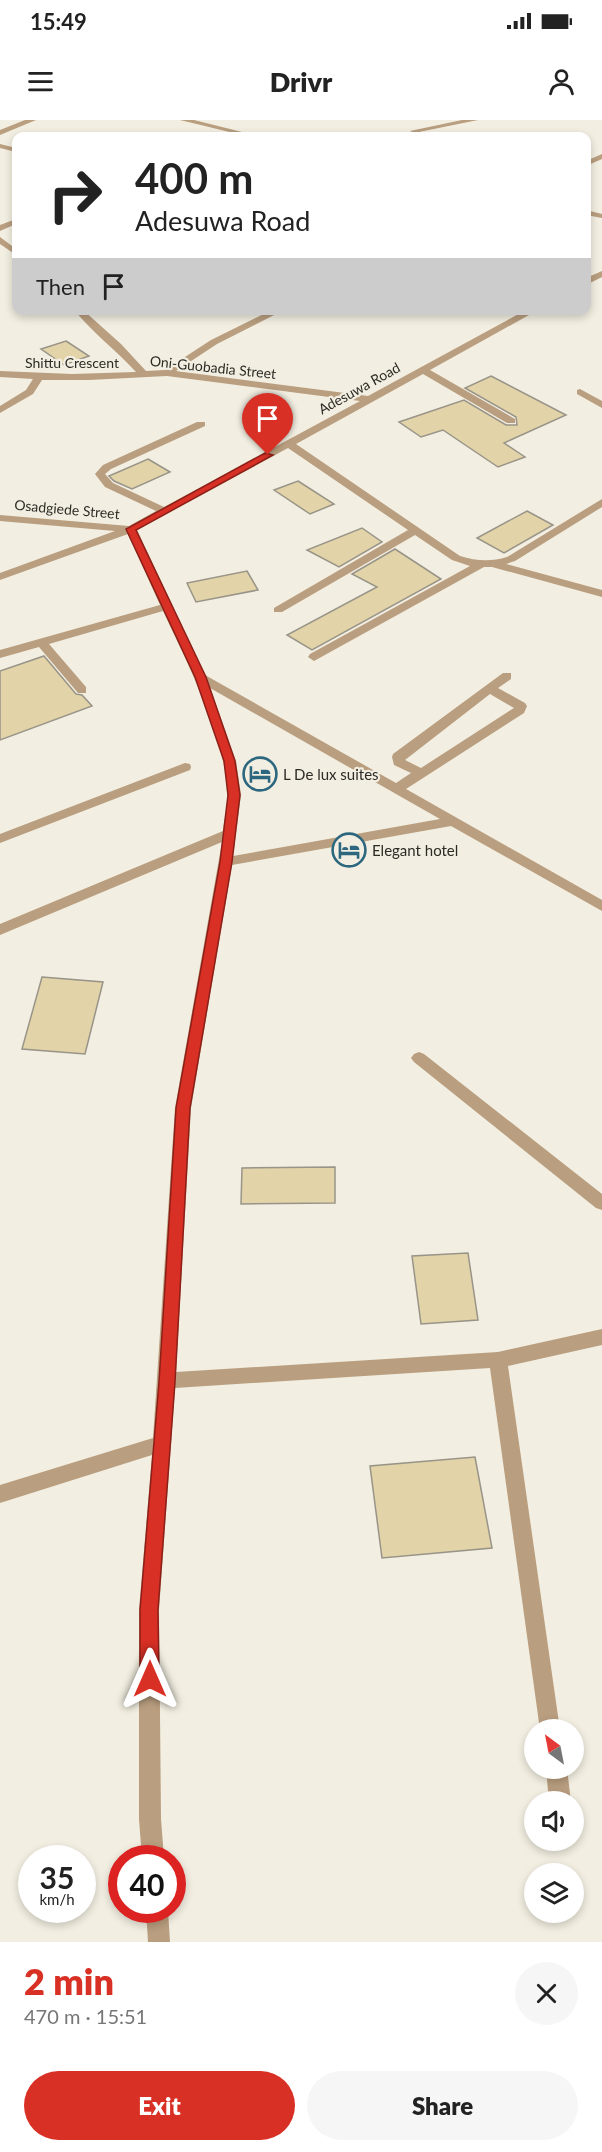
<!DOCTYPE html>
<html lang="en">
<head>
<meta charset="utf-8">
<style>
  :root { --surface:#fff; --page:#f6f6f6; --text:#222; --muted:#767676; --accent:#d93025 }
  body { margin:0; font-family:Lato,sans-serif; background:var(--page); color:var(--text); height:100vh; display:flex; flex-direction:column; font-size:22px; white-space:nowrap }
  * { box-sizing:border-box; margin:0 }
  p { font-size:20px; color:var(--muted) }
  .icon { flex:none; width:33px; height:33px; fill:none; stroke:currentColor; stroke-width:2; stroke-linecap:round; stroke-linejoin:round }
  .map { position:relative; height:1822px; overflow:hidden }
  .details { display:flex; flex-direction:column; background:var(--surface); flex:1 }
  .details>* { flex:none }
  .hud { position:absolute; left:12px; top:12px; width:579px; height:183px; border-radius:12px; box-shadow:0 3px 9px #0003; background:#fff; color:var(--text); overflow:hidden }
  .needle { width:39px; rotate:328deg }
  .buttons { position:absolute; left:524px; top:1599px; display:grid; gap:12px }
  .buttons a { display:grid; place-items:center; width:60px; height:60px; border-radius:50%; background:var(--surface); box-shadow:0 3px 9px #0003; font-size:30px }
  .speed { position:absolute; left:18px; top:1725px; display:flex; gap:12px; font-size:30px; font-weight:700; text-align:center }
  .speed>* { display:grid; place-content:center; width:78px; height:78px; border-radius:50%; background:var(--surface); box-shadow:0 3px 9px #0003; line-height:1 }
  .speed small { font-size:15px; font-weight:400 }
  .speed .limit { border:9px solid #d22; background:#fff; color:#111 }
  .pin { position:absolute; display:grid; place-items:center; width:51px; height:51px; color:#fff; margin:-62px -26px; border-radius:50% 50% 50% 0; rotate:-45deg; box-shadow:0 0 6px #0007 }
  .pin .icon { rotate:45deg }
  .me { position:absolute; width:66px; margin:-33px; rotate:0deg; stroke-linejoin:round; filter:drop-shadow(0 0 4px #0008) }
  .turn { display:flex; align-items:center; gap:21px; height:126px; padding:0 24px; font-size:27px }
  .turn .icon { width:78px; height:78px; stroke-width:2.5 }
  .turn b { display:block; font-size:42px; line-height:51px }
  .then { display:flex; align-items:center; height:57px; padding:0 24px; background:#0003; gap:12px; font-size:22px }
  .round { display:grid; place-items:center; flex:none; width:63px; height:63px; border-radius:32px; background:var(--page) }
  .head { display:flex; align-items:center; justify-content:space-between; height:102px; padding:0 24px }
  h1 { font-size:36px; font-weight:800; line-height:45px; color:var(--accent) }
  .primary-button { display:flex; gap:12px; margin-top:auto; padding:12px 24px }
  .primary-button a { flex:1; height:69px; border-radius:36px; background:var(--accent); color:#fff; font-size:24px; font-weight:800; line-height:69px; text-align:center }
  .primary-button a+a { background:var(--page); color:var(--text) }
  .status { display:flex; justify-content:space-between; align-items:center; height:42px; padding:0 30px; background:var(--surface); direction:ltr }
  .status svg { height:16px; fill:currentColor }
  header { display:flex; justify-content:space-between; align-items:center; height:78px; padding:0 24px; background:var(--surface); font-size:27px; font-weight:800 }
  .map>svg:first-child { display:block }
  .building { fill:#e2d3a8; stroke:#989488; stroke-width:1.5 }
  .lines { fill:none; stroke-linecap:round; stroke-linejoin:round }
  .minor { fill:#b99e7f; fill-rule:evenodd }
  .route { fill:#d93025; stroke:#8d1f18; stroke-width:1.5 }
  .labels { text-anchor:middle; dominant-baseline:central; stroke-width:4.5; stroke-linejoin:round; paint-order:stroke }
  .far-street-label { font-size:14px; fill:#2d2b26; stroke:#f2eee1 }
  .poi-label { font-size:15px; fill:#2d2b26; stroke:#f2eee1; text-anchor:start }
</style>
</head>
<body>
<div class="status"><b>15:49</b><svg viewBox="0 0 49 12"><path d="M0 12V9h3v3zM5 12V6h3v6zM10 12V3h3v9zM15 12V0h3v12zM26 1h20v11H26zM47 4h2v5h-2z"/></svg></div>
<header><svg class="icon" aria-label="menu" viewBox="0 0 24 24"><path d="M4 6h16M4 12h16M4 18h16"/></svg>Drivr<svg class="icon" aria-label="person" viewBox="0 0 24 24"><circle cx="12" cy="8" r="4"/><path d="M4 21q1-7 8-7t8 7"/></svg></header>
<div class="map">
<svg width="602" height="1822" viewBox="0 0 602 1822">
  <rect width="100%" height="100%" fill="#f2eee1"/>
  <!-- building -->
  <path class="building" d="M66,221L89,236L64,245L41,229Z
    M491,256L566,295L504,323L525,337L498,347L443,310L421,317L399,302L464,280L506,305H517L516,297L465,268Z
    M148,339L170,352L132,369L114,361L109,356Z
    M298,361L334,384L310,394L274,370Z
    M527,391L553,405L504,433L477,418Z
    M362,408L382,422L339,447L307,430Z
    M395,429L441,459L312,530L287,515L377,467L352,454Z
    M247,451L258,470L196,482L187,463Z
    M44,536L76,574L82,575L92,586L0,620V551Z
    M42,857L103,862L85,934L22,929Z
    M335,1047V1083L241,1084L242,1048Z
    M468,1133L478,1200L421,1204L412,1136Z
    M475,1337L492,1428L382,1438L370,1346Z"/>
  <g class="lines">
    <!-- minor -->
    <path class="minor" d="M25,0H36L0,15V10Z
      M180,0H194L258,16H246Z
      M462,0H478L414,13L410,11Z
      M0,24L16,28V32L0,28Z
      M602,34V39L586,46V41Z
      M586,90L602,94V98L586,95Z
      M16,99V104L0,111V105Z
      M0,117L16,129V135L0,124Z
      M602,151V157L586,165V158Z
      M74,190H83L121,224L146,251L165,250L211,220L272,190H284L217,224L176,251L368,276L526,190H538L430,250L515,299V303H507L423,254L296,324L460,436C476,441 491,442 507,437L602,379V387L515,441L506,444L602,470V477L492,447H484L314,541L308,537L310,534L470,446L452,440L415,415L282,492H274V488L408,410L288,328L137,410L205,555L396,663L411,653L394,645L392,637L393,634L503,553H511V559L498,568L525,583L527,586L524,593L406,669L602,780V791L451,706L232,745L191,988L176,1252L498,1232L602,1209V1225L508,1246L560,1610H540L490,1248L175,1268L159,1490L161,1699L164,1738H142L139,1699V1490L152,1335L0,1383V1365L153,1318L175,988L222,722L0,815V804L223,711C224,699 228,687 227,674C227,620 186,540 163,491L49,524L86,567V573H78L39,527L0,538V530L160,485L128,414L0,460V453L115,411L0,401V395L129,406L156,391L105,367L95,354L103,345L197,302H205V306L111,349L105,354L113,363L164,387L360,281L167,256L89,260H42L33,274L0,293V286L26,270L33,259L0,257V251L72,254L136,252C116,230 93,213 74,190ZM210,568L440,699L233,736L241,675L236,641ZM490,574L514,588L421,648L405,640Z
      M580,269L602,281V288L577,274V270Z
      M185,643L190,644L191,647L190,650L0,723V714Z
      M419,932L424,934L602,1074V1090L596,1088L414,942L411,938L414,934Z
      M546,1648H567L571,1682H549Z
      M146,1790H168L170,1822H148Z"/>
  </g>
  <!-- route -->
  <path class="route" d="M265,333L273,335L136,410L206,557L235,641L240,675L232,742L190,988L175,1262L158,1490L159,1559L156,1566L150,1569L143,1566L140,1559V1490L159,1262L176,988L220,742L228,675L224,641L195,557L126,409Z"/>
  <!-- icons -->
  <defs>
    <symbol id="hotel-ring" viewBox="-11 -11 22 22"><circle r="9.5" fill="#f2eee1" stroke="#2c677f" stroke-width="1.5"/><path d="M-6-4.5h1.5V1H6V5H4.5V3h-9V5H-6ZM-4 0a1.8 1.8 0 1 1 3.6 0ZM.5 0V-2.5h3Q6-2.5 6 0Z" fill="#2c677f"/></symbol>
  </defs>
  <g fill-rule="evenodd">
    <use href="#hotel-ring" x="241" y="635" width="38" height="38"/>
    <use href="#hotel-ring" x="330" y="711" width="38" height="38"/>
  </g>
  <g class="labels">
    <!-- far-street labels -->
    <g class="far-street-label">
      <text x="72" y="242">Shittu Crescent</text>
      <text transform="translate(213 247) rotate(6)">Oni-Guobadia Street</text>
      <text transform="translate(359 268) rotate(-29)">Adesuwa Road</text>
      <text transform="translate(67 389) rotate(5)">Osadgiede Street</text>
    </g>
    <!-- poi labels -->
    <g class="poi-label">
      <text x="283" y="654">L De lux suites</text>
      <text x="372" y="730">Elegant hotel</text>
    </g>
  </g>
</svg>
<div class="buttons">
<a><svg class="needle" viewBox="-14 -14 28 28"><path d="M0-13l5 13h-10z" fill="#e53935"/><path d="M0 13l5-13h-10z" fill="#767676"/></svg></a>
<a><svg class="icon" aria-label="sound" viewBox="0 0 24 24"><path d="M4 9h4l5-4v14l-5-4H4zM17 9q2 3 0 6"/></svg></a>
<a><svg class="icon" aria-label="layers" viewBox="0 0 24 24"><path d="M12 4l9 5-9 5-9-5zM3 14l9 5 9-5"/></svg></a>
</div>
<div class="speed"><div>35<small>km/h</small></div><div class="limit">40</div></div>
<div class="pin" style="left:268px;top:335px;background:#d93025"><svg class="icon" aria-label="arrive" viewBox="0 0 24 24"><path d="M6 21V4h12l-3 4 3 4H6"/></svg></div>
<svg class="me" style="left:150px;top:1559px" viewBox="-20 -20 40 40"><path d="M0-17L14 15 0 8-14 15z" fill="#d93025" stroke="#fff" stroke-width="4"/></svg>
<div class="hud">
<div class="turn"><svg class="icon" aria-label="right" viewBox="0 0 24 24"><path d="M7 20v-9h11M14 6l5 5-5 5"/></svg><div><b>400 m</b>Adesuwa Road</div></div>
<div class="then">Then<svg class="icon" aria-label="arrive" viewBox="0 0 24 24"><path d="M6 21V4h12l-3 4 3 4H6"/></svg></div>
</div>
</div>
<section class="details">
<div class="head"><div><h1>2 min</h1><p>470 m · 15:51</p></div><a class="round"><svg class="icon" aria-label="close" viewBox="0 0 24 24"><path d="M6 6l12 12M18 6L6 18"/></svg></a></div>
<div class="primary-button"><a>Exit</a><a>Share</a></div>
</section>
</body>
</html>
